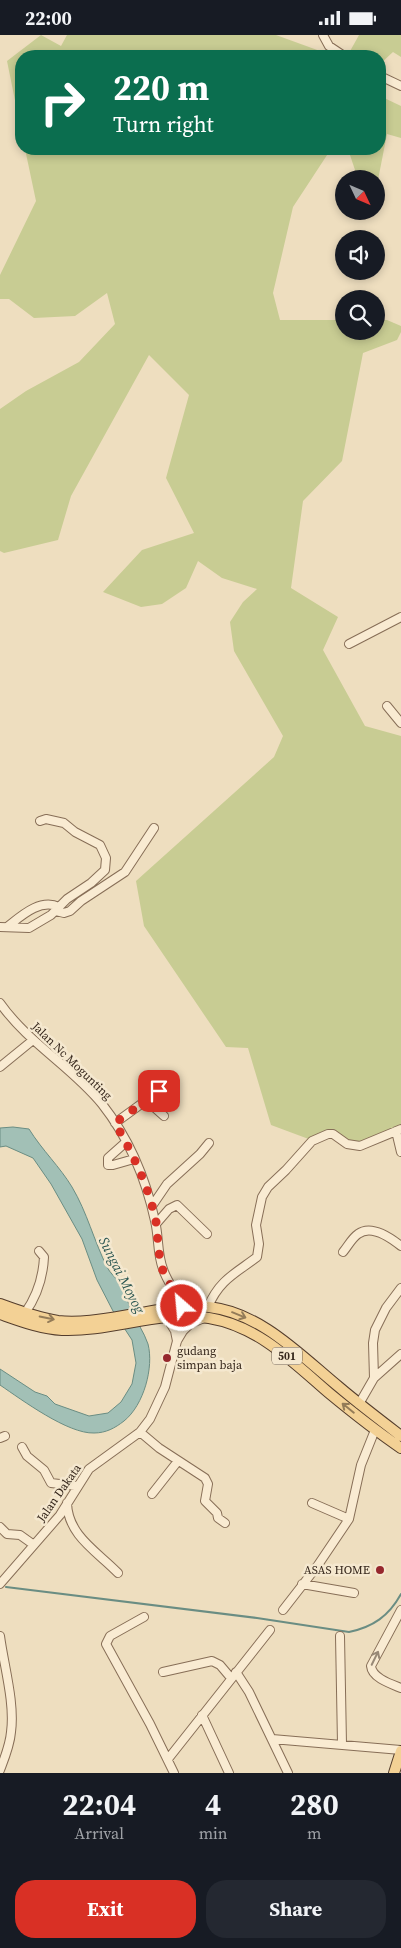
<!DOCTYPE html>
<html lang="en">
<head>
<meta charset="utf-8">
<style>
  :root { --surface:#171b24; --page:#242831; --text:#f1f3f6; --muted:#9ea1a6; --accent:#d93025 }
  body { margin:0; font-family:"Source Serif 4",serif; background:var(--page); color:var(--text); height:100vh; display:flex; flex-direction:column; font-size:19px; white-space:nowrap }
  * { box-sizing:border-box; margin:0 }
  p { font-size:16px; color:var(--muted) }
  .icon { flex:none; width:28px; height:28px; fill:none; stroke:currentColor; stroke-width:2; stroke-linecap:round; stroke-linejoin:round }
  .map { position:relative; height:1738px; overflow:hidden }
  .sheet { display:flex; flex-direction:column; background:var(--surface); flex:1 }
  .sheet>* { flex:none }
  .banner { position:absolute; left:15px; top:15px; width:371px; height:105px; border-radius:20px; box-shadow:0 2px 8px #0003; background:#0b6e4f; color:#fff; overflow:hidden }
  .needle { width:32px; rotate:134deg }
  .tools { position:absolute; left:335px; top:135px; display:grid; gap:10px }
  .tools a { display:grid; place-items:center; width:50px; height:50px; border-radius:50%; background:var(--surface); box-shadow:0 2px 8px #0003; font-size:25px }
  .pin { position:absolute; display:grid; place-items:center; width:42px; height:42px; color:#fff; margin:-21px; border-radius:10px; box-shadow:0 2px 8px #0006 }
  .me { position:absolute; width:55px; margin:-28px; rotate:333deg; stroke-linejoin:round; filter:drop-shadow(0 0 4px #0008) }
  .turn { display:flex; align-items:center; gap:18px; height:105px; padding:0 15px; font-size:22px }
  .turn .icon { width:65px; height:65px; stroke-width:2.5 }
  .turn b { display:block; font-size:35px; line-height:42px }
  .eta { display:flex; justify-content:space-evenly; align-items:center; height:85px; text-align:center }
  .eta b { font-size:30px; font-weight:700; line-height:35px }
  .cta { display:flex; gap:10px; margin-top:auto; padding:10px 15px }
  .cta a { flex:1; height:58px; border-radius:20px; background:var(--accent); color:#fff; font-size:20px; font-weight:700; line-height:58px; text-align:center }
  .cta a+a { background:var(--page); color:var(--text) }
  .status { display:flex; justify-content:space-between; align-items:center; height:35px; padding:0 25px; background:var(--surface); direction:ltr }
  .status svg { height:14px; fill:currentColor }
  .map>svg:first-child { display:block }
  .green { fill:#c8cc93 }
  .water { fill:#a2c0b6; stroke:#6a8d83 }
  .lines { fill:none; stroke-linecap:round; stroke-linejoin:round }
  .stream { stroke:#6a8d83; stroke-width:2 }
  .minor-casing { stroke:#876e57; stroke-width:10 }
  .major-casing { stroke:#543d2c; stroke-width:12 }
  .minor { stroke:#f9ebd2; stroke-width:8 }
  .major { stroke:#f3d195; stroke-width:10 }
  .oneway { stroke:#947c58 }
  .oneway2 { stroke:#988977 }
  .route { stroke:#d93025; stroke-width:9; stroke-dasharray:0 16.2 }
  .poi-dot { fill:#96272d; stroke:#f5e8cf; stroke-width:2 }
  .labels { text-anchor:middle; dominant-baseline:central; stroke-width:5; stroke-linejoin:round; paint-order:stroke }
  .shield { fill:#f5e8cf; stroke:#6f6152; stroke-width:1 }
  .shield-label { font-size:11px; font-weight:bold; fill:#36271c }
  .street-label { font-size:12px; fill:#36271c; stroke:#f5e8cf }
  .poi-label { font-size:12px; fill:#36271c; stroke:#f5e8cf; text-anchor:start }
  .water-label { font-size:14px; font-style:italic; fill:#2b5651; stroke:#f5e8cf }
</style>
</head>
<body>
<div class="status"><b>22:00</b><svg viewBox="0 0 49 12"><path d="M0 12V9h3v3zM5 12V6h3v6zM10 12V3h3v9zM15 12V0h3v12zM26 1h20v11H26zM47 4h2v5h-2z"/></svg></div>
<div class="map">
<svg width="401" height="1738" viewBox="0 0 401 1738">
  <rect width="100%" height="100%" fill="#eedebf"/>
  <!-- green -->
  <path class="green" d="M41,0L61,11L67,0H276L320,16L349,18L359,0H401V22L393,17L380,29V21H21V95L7,26Z
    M380,61L401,71V103L387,99L376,155V144H358L348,114H380Z
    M25,114H331L293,172L273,258L280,285H344V296H376V285H387L401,291V297L397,305L363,318L342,426L303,466L291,553L338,582L323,615L365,691L401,701V1094L367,1106L351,1109L328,1100L314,1106L271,1090L248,1013L226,1012L144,891L136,846L274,722L283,701L234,616L230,587L243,567L257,554L222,543L198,526L186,553L162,569L141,572L103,557L142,515L194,498L166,443L189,360L149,320L71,461L58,505L4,518L0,516V374L26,356L79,327L115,289L107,258L75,281L34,283L9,264H0V240L36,166Z"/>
  <!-- water -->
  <path class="water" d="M13,1092L29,1094C42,1115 60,1132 72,1152C87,1177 94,1206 107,1232C110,1238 115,1242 119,1247C125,1254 127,1266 131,1275C136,1286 144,1297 148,1309C154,1332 144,1370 124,1386C115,1393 106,1398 94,1398C68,1399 22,1365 0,1350V1334L35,1357L47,1361L55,1369L89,1381L108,1378L121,1367L132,1349L136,1328L132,1305L113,1276L97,1245L82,1204L51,1149L33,1123L6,1111L0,1112V1093Z"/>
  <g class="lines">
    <!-- stream -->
    <path class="stream" d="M6,1552L257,1583L349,1597C373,1592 389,1581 401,1559"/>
    <defs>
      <path id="minor" d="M323,0L329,11L344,21
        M380,41L401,51
        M349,609L401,582
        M387,671L401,688
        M56,876L64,878L70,876L81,866L125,837L154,793
        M0,892L29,893L51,880L67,864L91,848L105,835L106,823L100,810L75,797L64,788L46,784L40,786
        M7,892C21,881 40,863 59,872
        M0,968C28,1008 72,1032 102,1069C128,1102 146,1144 155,1186C159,1202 157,1218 163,1234C167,1247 177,1258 182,1271
        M0,1032L33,1005
        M146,1065L164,1081
        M115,1088L159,1056
        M396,1096L401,1117
        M126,1107L108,1123V1130H113L134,1124
        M152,1171L167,1149L200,1119L209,1108
        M156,1189L169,1174L177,1170L207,1199
        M343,1217C348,1211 352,1203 358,1199C371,1189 391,1203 401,1211
        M208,1272C219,1245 236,1238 257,1222L259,1209L256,1190L262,1162L268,1152L286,1135L312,1106L328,1099H333L347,1109L360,1111L401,1094
        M25,1278C37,1261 43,1243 44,1222L39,1216
        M167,1283L175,1296L177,1306
        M374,1343L401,1319
        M359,1369L374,1343L373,1308L375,1295L386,1273L401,1253
        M140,1397L159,1413L205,1443L208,1449L205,1466L217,1478L218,1483L225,1488
        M0,1403L5,1401
        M22,1412L27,1421L44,1435L51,1448L77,1451
        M152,1459L178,1426
        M67,1468C68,1501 98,1517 118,1538
        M312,1468L349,1484
        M0,1492L7,1499L20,1500L34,1510
        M0,1549L60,1480L89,1434L140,1397L150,1384L165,1352L177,1306L183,1296L190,1289L204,1283
        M302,1549L354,1558
        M283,1575L318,1530L349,1484L361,1430L375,1395
        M401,1575L371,1631C372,1643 391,1649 401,1653
        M144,1582L110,1601L106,1609L150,1689L174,1738
        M0,1601C4,1631 15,1668 11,1697C10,1710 5,1722 0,1735
        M340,1601L342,1709
        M163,1637L212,1626L220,1630L231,1643
        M236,1637L249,1657L288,1738
        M202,1680L229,1738
        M272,1704L401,1715
        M168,1724L270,1595"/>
      <path id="major" d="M0,1269C19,1276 38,1283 58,1286C85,1289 114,1282 141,1278C163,1274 186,1269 209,1272C261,1278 300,1320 339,1352C359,1369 380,1385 401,1401
        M0,1279C20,1286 41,1294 62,1295C111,1297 160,1275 209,1283C258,1291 293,1327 329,1358C352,1377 376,1396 401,1413
        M394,1738L401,1716"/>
    </defs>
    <!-- minor casing -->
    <use href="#minor" class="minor-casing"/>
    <!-- major casing -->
    <use href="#major" class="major-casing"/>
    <!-- minor -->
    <use href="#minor" class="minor"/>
    <!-- major -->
    <use href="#major" class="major"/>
  </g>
  <!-- one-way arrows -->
  <defs><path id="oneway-shaft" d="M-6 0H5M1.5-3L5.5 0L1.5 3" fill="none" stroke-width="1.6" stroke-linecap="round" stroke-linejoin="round" transform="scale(1.25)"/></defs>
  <g class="oneway">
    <use href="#oneway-shaft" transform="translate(239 1280) rotate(22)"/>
    <use href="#oneway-shaft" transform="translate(47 1283) rotate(12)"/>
    <use href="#oneway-shaft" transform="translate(348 1373) rotate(-141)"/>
  </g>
  <use class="oneway2" href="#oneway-shaft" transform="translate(375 1623) rotate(-64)"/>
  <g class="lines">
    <!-- route -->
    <path class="route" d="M159,1056L115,1088C133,1119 149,1152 156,1187C158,1203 158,1218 162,1233C167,1247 177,1258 182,1271"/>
  </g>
  <!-- markers -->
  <g class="poi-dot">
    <circle cx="167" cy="1323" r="5"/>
    <circle cx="380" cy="1535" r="5"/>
  </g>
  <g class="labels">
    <!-- shield labels -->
    <rect class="shield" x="272" y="1312.5" width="30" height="17" rx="4"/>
    <g class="shield-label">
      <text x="287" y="1321">501</text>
    </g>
    <!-- street labels -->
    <g class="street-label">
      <text transform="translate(72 1026) rotate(44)">Jalan Nc Mogunting</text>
      <text transform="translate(59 1458) rotate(-55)">Jalan Dakata</text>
    </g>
    <!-- poi labels -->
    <g class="poi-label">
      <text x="177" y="1316">gudang<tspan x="177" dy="14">simpan baja</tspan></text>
      <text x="370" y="1535" text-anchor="end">ASAS HOME</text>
    </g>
    <!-- water labels -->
    <g class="water-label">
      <text transform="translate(122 1240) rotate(63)">Sungai Moyog</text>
    </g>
  </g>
</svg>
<div class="tools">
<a><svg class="needle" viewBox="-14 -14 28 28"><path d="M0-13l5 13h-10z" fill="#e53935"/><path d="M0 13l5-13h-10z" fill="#9ea1a6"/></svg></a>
<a><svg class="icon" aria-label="sound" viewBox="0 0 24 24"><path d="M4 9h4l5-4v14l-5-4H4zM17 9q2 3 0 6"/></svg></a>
<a><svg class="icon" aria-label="search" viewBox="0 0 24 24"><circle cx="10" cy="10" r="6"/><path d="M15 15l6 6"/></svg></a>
</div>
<div class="pin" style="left:159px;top:1056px;background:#d93025"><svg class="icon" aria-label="arrive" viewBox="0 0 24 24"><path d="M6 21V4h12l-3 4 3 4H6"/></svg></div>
<svg class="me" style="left:182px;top:1271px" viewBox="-20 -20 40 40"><circle r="17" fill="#d93025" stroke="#fff" stroke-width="3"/><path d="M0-11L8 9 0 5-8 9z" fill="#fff"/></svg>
<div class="banner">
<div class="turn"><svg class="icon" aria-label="right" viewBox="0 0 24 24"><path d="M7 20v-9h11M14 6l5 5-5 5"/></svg><div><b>220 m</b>Turn right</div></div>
</div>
</div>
<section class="sheet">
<div class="eta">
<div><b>22:04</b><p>Arrival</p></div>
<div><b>4</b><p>min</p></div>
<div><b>280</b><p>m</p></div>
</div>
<div class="cta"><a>Exit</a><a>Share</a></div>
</section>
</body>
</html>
